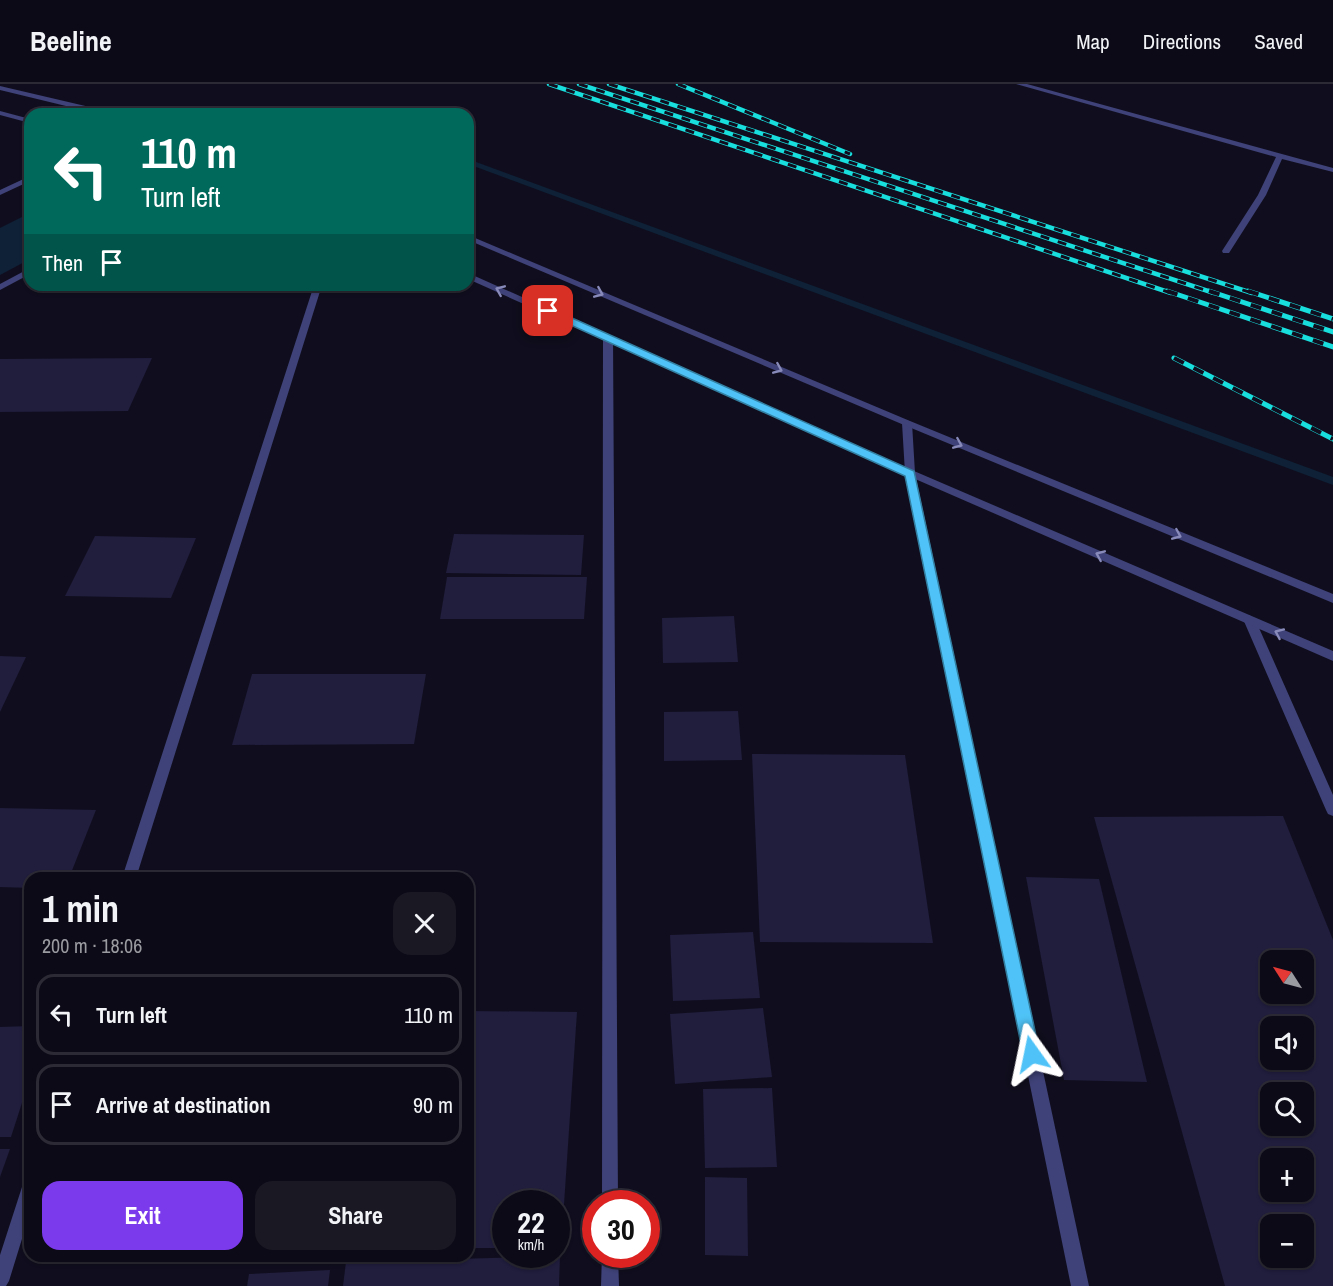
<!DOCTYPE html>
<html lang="en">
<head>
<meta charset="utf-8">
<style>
  :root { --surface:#0c0a16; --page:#1a1823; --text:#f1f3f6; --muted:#9a9aa1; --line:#2c2b35; --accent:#7c3aed }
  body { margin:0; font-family:"Archivo Narrow",sans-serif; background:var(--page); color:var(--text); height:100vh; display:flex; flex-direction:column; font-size:22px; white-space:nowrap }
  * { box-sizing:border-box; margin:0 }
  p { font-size:20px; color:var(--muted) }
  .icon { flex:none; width:33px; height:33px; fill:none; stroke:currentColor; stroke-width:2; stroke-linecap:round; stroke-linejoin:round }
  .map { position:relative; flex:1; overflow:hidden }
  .details { position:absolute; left:24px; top:788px; width:450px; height:390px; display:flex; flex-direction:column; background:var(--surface); border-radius:18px; box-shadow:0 2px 4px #0004,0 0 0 2px var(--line) }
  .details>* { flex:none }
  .guide { position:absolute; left:24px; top:24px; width:450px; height:183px; border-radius:18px; box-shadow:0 2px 4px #0004,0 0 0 2px var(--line); background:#00695c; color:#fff; overflow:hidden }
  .needle { width:39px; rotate:306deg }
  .tools { position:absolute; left:1260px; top:866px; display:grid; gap:12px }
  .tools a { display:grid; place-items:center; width:54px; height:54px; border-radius:12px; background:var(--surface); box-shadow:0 2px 4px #0004,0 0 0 2px var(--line); font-size:30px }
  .speed { position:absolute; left:492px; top:1106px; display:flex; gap:12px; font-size:30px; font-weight:700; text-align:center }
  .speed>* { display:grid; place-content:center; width:78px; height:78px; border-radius:50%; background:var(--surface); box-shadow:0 2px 4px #0004,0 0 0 2px var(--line); line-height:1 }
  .speed small { font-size:15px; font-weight:400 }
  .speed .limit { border:9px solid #d22; background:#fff; color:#111 }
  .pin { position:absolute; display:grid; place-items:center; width:51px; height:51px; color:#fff; margin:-26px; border-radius:12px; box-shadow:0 3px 9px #0006 }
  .me { position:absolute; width:66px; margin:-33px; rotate:348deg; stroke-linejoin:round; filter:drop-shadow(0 0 4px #0008) }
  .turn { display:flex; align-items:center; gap:21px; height:126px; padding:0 18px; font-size:27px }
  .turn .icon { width:78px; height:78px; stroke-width:2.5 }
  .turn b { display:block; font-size:42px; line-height:51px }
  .then { display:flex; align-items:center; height:57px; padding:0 18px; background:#0003; gap:12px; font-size:22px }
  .round { display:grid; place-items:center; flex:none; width:63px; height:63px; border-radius:18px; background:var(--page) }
  .headline { display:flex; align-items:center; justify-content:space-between; height:102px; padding:0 18px }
  h1 { font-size:36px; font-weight:700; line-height:45px }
  .primary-button { display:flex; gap:12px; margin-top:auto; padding:12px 18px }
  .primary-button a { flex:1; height:69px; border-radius:18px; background:var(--accent); color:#fff; font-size:24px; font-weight:700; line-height:69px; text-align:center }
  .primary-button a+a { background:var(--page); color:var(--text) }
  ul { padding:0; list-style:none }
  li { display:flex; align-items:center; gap:18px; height:81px; margin:0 12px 9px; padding:0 6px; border:3px solid var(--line); border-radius:18px }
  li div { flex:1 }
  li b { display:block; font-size:22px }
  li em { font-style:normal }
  header { display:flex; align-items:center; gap:36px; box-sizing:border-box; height:84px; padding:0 30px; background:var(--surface); border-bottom:2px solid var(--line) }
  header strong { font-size:28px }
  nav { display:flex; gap:33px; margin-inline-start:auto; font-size:21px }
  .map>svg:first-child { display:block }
  .water { fill:#0e2137 }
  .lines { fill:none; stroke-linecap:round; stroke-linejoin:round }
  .stream { fill:#0e2137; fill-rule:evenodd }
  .building { fill:#201d3d; fill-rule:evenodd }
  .minor { fill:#3f4278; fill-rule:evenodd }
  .tertiary { fill:#3f4278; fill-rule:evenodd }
  .rail-far1-casing { stroke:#18dedd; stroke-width:4.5 }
  .rail-casing { stroke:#18dedd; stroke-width:5 }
  .rail-far1 { stroke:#100e1e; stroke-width:3; stroke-dasharray:9; stroke-linecap:butt }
  .rail { stroke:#100e1e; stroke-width:4; stroke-dasharray:11; stroke-linecap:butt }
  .oneway { stroke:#888ab9 }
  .route { fill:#4fc3f7; stroke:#337fa1; stroke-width:1.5 }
</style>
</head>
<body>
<header>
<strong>Beeline</strong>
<nav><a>Map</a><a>Directions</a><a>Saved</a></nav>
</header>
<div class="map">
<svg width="1333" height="1202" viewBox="0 0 1333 1202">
  <rect width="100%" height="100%" fill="#100e1e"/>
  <!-- water -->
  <path class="water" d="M30,129V175L0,191V144Z"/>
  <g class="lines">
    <!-- stream -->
    <path class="stream" d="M275,28H282L286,30H274Z
      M468,75L1333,393V401L468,80Z"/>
  </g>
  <!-- building -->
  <path class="building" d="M152,274L128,327L0,328V275Z
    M454,450L584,451L581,491L446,489Z
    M95,452L196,454L171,514L65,512Z
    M447,493H587L584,535H440Z
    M734,532L738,578L663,579L662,534Z
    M0,572L26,573L0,628Z
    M252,590H426L414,660L232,661Z
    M738,627L742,676L664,677V628Z
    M752,670L905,671L933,859L760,858Z
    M0,724L96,726L69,794H30V804L0,803Z
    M1283,732L1333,856V1202H1225L1094,733ZM1270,876H1304V909H1270ZM1270,942H1304V975H1270ZM1270,1008H1304V1041H1270ZM1270,1074H1304V1107H1270ZM1270,1140H1304V1173H1270Z
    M1026,793L1099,795L1147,998L1064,996Z
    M753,848L760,914L673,917L670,851Z
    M763,924L772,993L675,1000L670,930Z
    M468,927L577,928L561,1165H556V1119H506V1164H468Z
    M30,942V994L11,1053H0V943Z
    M772,1004L777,1083L705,1084L703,1005Z
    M0,1065H10L0,1093Z
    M705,1093L747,1094L748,1172L705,1171Z
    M560,1172L559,1202H343L346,1178Z
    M330,1186L328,1202H247L249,1190Z"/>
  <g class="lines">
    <!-- minor -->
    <path class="minor" d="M1016,0H1027L1333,84V88L1282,75L1266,111L1229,169H1223L1222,167L1258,111L1276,73Z
      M314,201H322L136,794H122Z
      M608,250L613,253L618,1119H602L603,253Z
      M907,336L912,339L915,389L1089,1202H1071L905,389L902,339Z
      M1249,531L1255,535L1333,711V732L1328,730L1326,726L1243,535Z
      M30,1095V1129L9,1197L6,1202H0V1171L22,1103L24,1097Z
      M602,1170H618L619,1202H601Z"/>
    <!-- tertiary -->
    <path class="tertiary" d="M0,2L111,28L112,30H99L0,6Z
      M0,27L30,35V39L0,31Z
      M30,92V97L0,111V106Z
      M468,151L910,337L1333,510V519L904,341L468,156Z
      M30,184V190L0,206V200Z
      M468,189L914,387L1333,567V577L906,391L468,195Z"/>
    <defs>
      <path id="rail-far1" d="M549,0L1171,209
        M579,0L1214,209
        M609,0L1252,209
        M678,0L850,70"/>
      <path id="rail" d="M1167,207L1333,263
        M1209,207L1333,248
        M1248,207L1333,235
        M1174,274L1333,355"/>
    </defs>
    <!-- rail-far1 casing -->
    <use href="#rail-far1" class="rail-far1-casing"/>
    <!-- rail casing -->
    <use href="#rail" class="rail-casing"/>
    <!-- rail-far1 -->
    <use href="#rail-far1" class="rail-far1"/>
    <!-- rail -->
    <use href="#rail" class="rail"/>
  </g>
  <!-- one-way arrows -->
  <defs><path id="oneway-chevron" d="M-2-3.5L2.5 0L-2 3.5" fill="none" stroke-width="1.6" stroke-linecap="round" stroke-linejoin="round" transform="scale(1.5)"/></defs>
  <g class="oneway">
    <use href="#oneway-chevron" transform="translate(500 206) rotate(-157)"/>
    <use href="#oneway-chevron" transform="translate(599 209) rotate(23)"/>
    <use href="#oneway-chevron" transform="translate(778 285) rotate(23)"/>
    <use href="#oneway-chevron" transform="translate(958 360) rotate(23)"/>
    <use href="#oneway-chevron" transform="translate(1177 451) rotate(23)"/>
    <use href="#oneway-chevron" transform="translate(1100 471) rotate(-157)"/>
    <use href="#oneway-chevron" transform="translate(1279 549) rotate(-156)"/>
  </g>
  <!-- route -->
  <path class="route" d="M544,225H552L914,387L1040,970L1038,976L1032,978L1026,976L1023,970L905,392L544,229Z"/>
</svg>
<div class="tools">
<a><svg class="needle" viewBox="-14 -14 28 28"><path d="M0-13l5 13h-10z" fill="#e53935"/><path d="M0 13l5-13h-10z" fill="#9a9aa1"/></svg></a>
<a><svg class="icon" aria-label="sound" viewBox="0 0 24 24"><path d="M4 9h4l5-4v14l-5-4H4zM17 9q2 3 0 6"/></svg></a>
<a><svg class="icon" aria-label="search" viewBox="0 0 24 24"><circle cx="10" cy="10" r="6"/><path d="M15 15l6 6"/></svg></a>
<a>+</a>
<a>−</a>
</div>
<div class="speed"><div>22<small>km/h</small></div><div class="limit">30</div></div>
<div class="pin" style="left:548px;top:227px;background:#d93025"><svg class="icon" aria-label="arrive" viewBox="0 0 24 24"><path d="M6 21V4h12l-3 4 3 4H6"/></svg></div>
<svg class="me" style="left:1032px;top:970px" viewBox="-20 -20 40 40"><path d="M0-17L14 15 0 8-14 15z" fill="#4fc3f7" stroke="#fff" stroke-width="4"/></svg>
<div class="guide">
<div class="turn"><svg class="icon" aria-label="left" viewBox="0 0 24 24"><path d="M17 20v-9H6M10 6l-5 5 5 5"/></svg><div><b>110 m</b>Turn left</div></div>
<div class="then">Then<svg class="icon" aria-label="arrive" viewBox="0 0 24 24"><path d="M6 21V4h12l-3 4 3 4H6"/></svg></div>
</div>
<section class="details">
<div class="headline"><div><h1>1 min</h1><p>200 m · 18:06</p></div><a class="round"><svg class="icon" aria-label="close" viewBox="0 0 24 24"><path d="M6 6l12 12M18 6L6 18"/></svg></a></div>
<ul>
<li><svg class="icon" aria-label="left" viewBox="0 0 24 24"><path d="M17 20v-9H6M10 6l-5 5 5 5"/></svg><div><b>Turn left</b></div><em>110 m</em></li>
<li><svg class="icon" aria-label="arrive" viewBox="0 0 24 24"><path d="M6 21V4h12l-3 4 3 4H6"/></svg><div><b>Arrive at destination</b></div><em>90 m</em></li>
</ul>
<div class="primary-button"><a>Exit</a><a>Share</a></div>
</section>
</div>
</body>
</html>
